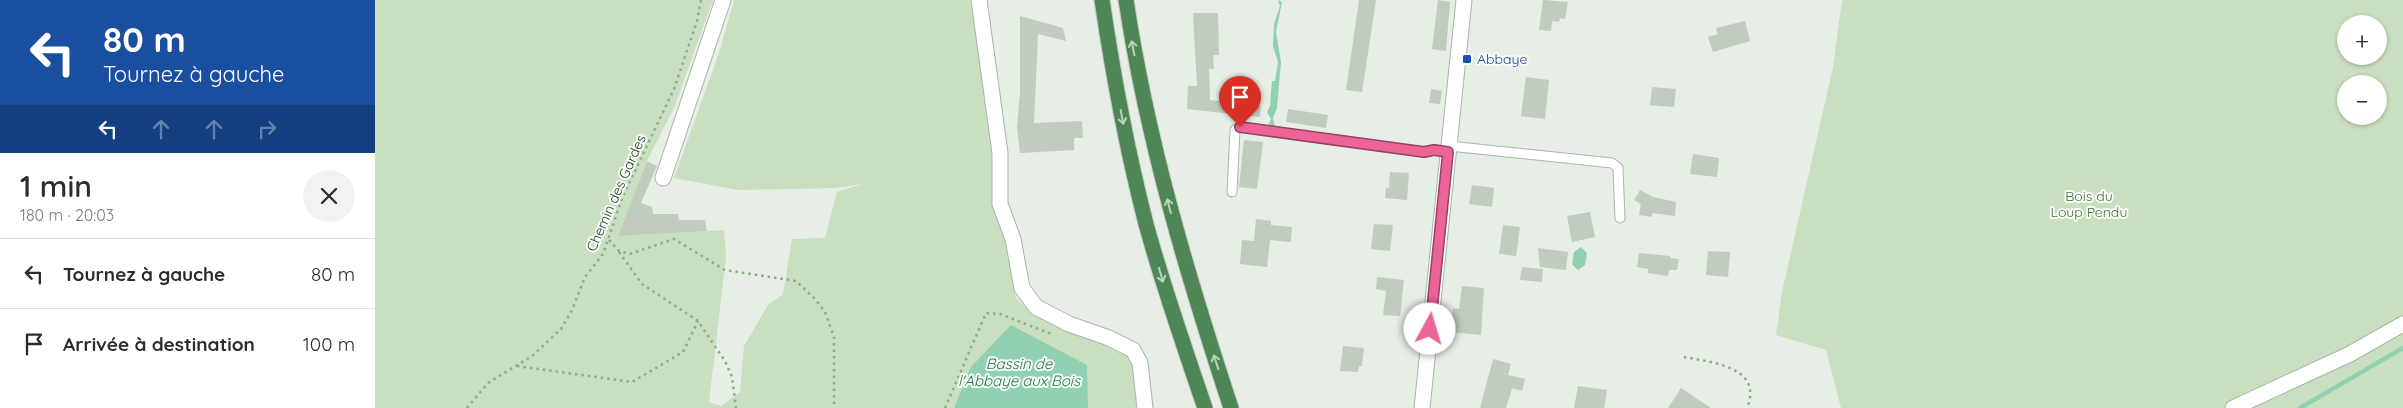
<!DOCTYPE html>
<html lang="fr">
<head>
<meta charset="utf-8">
<style>
  :root { --surface:#fff; --page:#f2f2f3; --text:#2b2b33; --muted:#7c7c81; --line:#e1e1e2 }
  body { margin:0; font-family:Quicksand,sans-serif; background:var(--page); color:var(--text); height:100vh; display:flex; flex-direction:column; font-size:19px; white-space:nowrap }
  * { box-sizing:border-box; margin:0 }
  p { font-size:16px; color:var(--muted) }
  .icon { flex:none; width:28px; height:28px; fill:none; stroke:currentColor; stroke-width:2; stroke-linecap:round; stroke-linejoin:round }
  .map { position:relative; flex:1; overflow:hidden }
  .side { display:flex; flex-direction:column; background:var(--surface); width:375px }
  .side>* { flex:none }
  .banner { background:#1a4fa0; color:#fff; overflow:hidden }
  .tools { position:absolute; left:1962px; top:15px; display:grid; gap:10px }
  .tools a { display:grid; place-items:center; width:50px; height:50px; border-radius:50%; background:var(--surface); box-shadow:0 1px 4px #0004; font-size:25px }
  .pin { position:absolute; display:grid; place-items:center; width:42px; height:42px; color:#fff; margin:-51px -21px; border-radius:50% 50% 50% 0; rotate:-45deg; box-shadow:0 0 5px #0007 }
  .pin .icon { rotate:45deg }
  .me { position:absolute; width:55px; margin:-28px; rotate:6deg; stroke-linejoin:round; filter:drop-shadow(0 0 4px #0008) }
  .turn { display:flex; align-items:center; gap:18px; height:105px; padding:0 20px; font-size:22px }
  .turn .icon { width:65px; height:65px; stroke-width:2.5 }
  .turn b { display:block; font-size:35px; line-height:42px }
  .lanes { display:flex; align-items:center; height:48px; padding:0 20px; background:#0003; justify-content:center; gap:25px; direction:ltr }
  .lanes .off { opacity:.35 }
  .round { display:grid; place-items:center; flex:none; width:52px; height:52px; border-radius:26px; background:var(--page) }
  .overview { display:flex; align-items:center; justify-content:space-between; height:85px; padding:0 20px }
  h1 { font-size:30px; font-weight:600; line-height:38px }
  ul { padding:0; list-style:none }
  li { display:flex; align-items:center; gap:15px; height:70px; padding:0 20px; border-top:1px solid var(--line) }
  li div { flex:1 }
  li b { display:block; font-size:19px }
  li em { font-style:normal }
  main { display:flex; flex:1; min-height:0 }
  .map>svg:first-child { display:block }
  .green { fill:#cadec0; fill-rule:evenodd }
  .water { fill:#90d1b2 }
  .lines { fill:none; stroke-linecap:round; stroke-linejoin:round }
  .stream { stroke:#90d1b2; stroke-width:4.5 }
  .building { fill:#bfccbe }
  .service-casing { stroke:#a8b6a9; stroke-width:11 }
  .minor-casing { stroke:#a8b6a9; stroke-width:17 }
  .tertiary-casing { stroke:#a8b6a9; stroke-width:17 }
  .trunk-casing { stroke:#c2cac3; stroke-width:17 }
  .path { stroke:#87b18a; stroke-width:2.5; stroke-dasharray:2.5 4; stroke-linecap:butt }
  .service { stroke:#fff; stroke-width:9 }
  .minor { stroke:#fff; stroke-width:15 }
  .tertiary { stroke:#fff; stroke-width:15 }
  .trunk { stroke:#4e8656; stroke-width:15 }
  .oneway { stroke:#bcd1be }
  .route-casing { stroke:#9a4163; stroke-width:12 }
  .route { stroke:#ed6498; stroke-width:9 }
  .transit-dot { fill:#1a4fb4; stroke:#f7faf6; stroke-width:2 }
  .labels { text-anchor:middle; dominant-baseline:central; stroke-width:4; stroke-linejoin:round; paint-order:stroke }
  .transit-label { font-size:14px; fill:#164399; stroke:#f7faf6; text-anchor:start }
  .street-label { font-size:14px; fill:#254028; stroke:#f7faf6 }
  .park-label { font-size:14px; fill:#407630; stroke:#f7faf6 }
  .water-label { font-size:15px; font-style:italic; fill:#207b51; stroke:#f7faf6 }
</style>
</head>
<body>
<main>
<section class="side">
<div class="banner">
<div class="turn"><svg class="icon" aria-label="left" viewBox="0 0 24 24"><path d="M17 20v-9H6M10 6l-5 5 5 5"/></svg><div><b>80 m</b>Tournez à gauche</div></div>
<div class="lanes"><svg class="icon" aria-label="left" viewBox="0 0 24 24"><path d="M17 20v-9H6M10 6l-5 5 5 5"/></svg><svg class="icon off" aria-label="ahead" viewBox="0 0 24 24"><path d="M12 20V5M6 11l6-6 6 6"/></svg><svg class="icon off" aria-label="ahead" viewBox="0 0 24 24"><path d="M12 20V5M6 11l6-6 6 6"/></svg><svg class="icon off" aria-label="right" viewBox="0 0 24 24"><path d="M7 20v-9h11M14 6l5 5-5 5"/></svg></div>
</div>
<div class="overview"><div><h1>1 min</h1><p>180 m · 20:03</p></div><a class="round"><svg class="icon" aria-label="close" viewBox="0 0 24 24"><path d="M6 6l12 12M18 6L6 18"/></svg></a></div>
<ul>
<li><svg class="icon" aria-label="left" viewBox="0 0 24 24"><path d="M17 20v-9H6M10 6l-5 5 5 5"/></svg><div><b>Tournez à gauche</b></div><em>80 m</em></li>
<li><svg class="icon" aria-label="arrive" viewBox="0 0 24 24"><path d="M6 21V4h12l-3 4 3 4H6"/></svg><div><b>Arrivée à destination</b></div><em>100 m</em></li>
</ul>
</section>
<div class="map">
<svg width="2028" height="408" viewBox="0 0 2028 408">
  <rect width="100%" height="100%" fill="#e6eee6"/>
  <!-- green -->
  <path class="green" d="M0,0H338L299,108L272,161L243,236L349,230L351,257L334,402L346,406L365,392L369,346L393,305L408,294L417,239L450,238L462,192L488,184L460,188L363,190L299,178L344,53L359,0H596L641,298L650,307L753,355L764,374L761,408H713L711,365L595,368L579,408H0Z
    M1467,0H2028V408H1466L1451,350L1401,335L1407,292L1458,67ZM1971,24H2004V56H1971ZM1971,84H2004V116H1971Z"/>
  <!-- water -->
  <path class="water" d="M903,0L907,2L901,32L906,62L902,108L898,118L900,127L893,126L896,119L892,112L895,106L897,81H900L903,62L898,46L899,24L905,6Z
    M1206,247L1212,253L1210,265L1203,270L1197,264L1199,252Z
    M636,325L712,365L713,408H579L595,368Z"/>
  <g class="lines">
    <!-- stream -->
    <path class="stream" d="M1925,408L2028,348"/>
  </g>
  <!-- building -->
  <path class="building" d="M984,0H1001L987,92L971,90Z
    M1063,0L1075,2L1071,51L1057,49Z
    M1168,0L1193,2L1190,19L1185,18L1184,22L1177,21L1176,31L1164,30Z
    M818,13H843L844,55H838L839,69H834L835,100L886,106L885,117L812,109L813,86H822Z
    M645,16L688,28L691,41L663,34L659,123L707,121L708,138H699V150L645,153L642,128L645,92Z
    M1370,21L1375,41L1338,52L1333,37L1343,34L1341,28Z
    M1151,77L1174,80L1170,119L1146,116Z
    M1277,87L1301,89L1299,107L1275,105Z
    M1056,89L1067,91L1065,104L1054,103Z
    M913,109L953,115L951,128L911,122Z
    M869,140L888,142L882,189L864,187Z
    M1318,154L1344,158L1342,177L1315,174Z
    M272,161L282,166L266,203L277,207L278,214H303L304,220H330L332,231L243,236Z
    M1015,172L1034,173L1032,200L1010,198L1011,188H1014Z
    M1097,185L1119,188L1117,207L1094,204Z
    M1265,190L1278,197L1301,202L1300,216L1277,213V217L1264,215L1266,204L1259,200Z
    M1215,212L1220,237L1197,242L1192,216Z
    M881,219L896,221V225L917,227L916,242L895,240L892,267L865,264L867,240L879,241Z
    M999,224L1018,225L1015,251L996,249Z
    M1128,225L1145,227L1141,256L1124,254Z
    M1163,248L1193,252L1191,270L1165,267Z
    M1333,251L1355,252L1353,277L1331,275Z
    M1264,253L1295,256V258L1304,259L1302,270H1294L1293,276L1273,273V269L1262,267Z
    M1147,267L1168,269L1167,282L1145,280Z
    M1002,277L1029,280L1025,316L1008,315L1011,291L1001,289Z
    M1087,286L1109,288L1106,335L1075,332L1078,308L1084,309Z
    M968,346L989,348L987,366H984L983,372L965,371Z
    M1118,359L1136,364L1133,375L1150,379L1147,391L1137,388L1131,408H1105Z
    M1203,386L1232,390L1229,408H1199Z
    M1306,388L1336,408H1293Z"/>
  <g class="lines">
    <defs>
      <path id="service" d="M1074,146L1237,163L1243,168L1245,218
        M857,192L860,130L865,127L1049,152L1059,150L1073,152"/>
      <path id="minor" d="M604,0L625,153V204L638,239L647,288L661,307L694,324L734,338L758,350L765,363L770,408
        M288,178L348,0
        M1858,408L1975,354L2028,324"/>
      <path id="tertiary" d="M1047,408L1089,0"/>
      <path id="trunk" d="M727,0C738,75 752,150 771,224C788,286 809,347 830,408
        M751,0C772,140 812,274 856,408"/>
    </defs>
    <!-- service casing -->
    <use href="#service" class="service-casing"/>
    <!-- minor casing -->
    <use href="#minor" class="minor-casing"/>
    <!-- tertiary casing -->
    <use href="#tertiary" class="tertiary-casing"/>
    <!-- trunk casing -->
    <use href="#trunk" class="trunk-casing"/>
    <!-- path -->
    <path class="path" d="M234,240L244,251L255,254L299,239L350,270L421,281L440,299L450,312L459,337V408
      M244,252L267,284L323,321L350,361L357,377L361,408
      M1309,357C1336,362 1389,367 1372,408
      M142,366L257,382L308,352L323,321
      M92,408L113,383L157,356L186,329L197,310L210,277L228,254L248,196L299,89L322,21L326,0
      M570,408L611,313L625,314L679,335"/>
    <!-- service -->
    <use href="#service" class="service"/>
    <!-- minor -->
    <use href="#minor" class="minor"/>
    <!-- tertiary -->
    <use href="#tertiary" class="tertiary"/>
    <!-- trunk -->
    <use href="#trunk" class="trunk"/>
  </g>
  <!-- one-way arrows -->
  <defs><path id="oneway-shaft" d="M-6 0H5M1.5-3L5.5 0L1.5 3" fill="none" stroke-width="1.6" stroke-linecap="round" stroke-linejoin="round" transform="scale(1.25)"/></defs>
  <g class="oneway">
    <use href="#oneway-shaft" transform="translate(758 48) rotate(-101)"/>
    <use href="#oneway-shaft" transform="translate(747 117) rotate(79)"/>
    <use href="#oneway-shaft" transform="translate(794 206) rotate(-104)"/>
    <use href="#oneway-shaft" transform="translate(786 275) rotate(74)"/>
    <use href="#oneway-shaft" transform="translate(841 362) rotate(-108)"/>
  </g>
  <g class="lines">
    <defs>
      <path id="route" d="M865,127L1049,152L1059,150L1073,152L1055,329"/>
    </defs>
    <!-- route casing -->
    <use href="#route" class="route-casing"/>
    <!-- route -->
    <use href="#route" class="route"/>
  </g>
  <!-- markers -->
  <rect class="transit-dot" x="1087" y="54" width="10" height="10" rx="2.5"/>
  <g class="labels">
    <!-- transit labels -->
    <g class="transit-label">
      <text x="1102" y="59">Abbaye</text>
    </g>
    <!-- street labels -->
    <g class="street-label">
      <text transform="translate(241 193) rotate(-66)">Chemin des Gardes</text>
    </g>
    <!-- park labels -->
    <g class="park-label">
      <text x="1714" y="196">Bois du<tspan x="1714" dy="16">Loup Pendu</tspan></text>
    </g>
    <!-- water labels -->
    <g class="water-label">
      <text x="644" y="363">Bassin de<tspan x="644" dy="17">l'Abbaye aux Bois</tspan></text>
    </g>
  </g>
</svg>
<div class="tools">
<a>+</a>
<a>−</a>
</div>
<div class="pin" style="left:865px;top:127px;background:#d93025"><svg class="icon" aria-label="arrive" viewBox="0 0 24 24"><path d="M6 21V4h12l-3 4 3 4H6"/></svg></div>
<svg class="me" style="left:1055px;top:329px" viewBox="-20 -20 40 40"><circle r="19" fill="#fff"/><path d="M0-13L10 11 0 6-10 11z" fill="#ed6498"/></svg>
</div>
</main>
</body>
</html>
